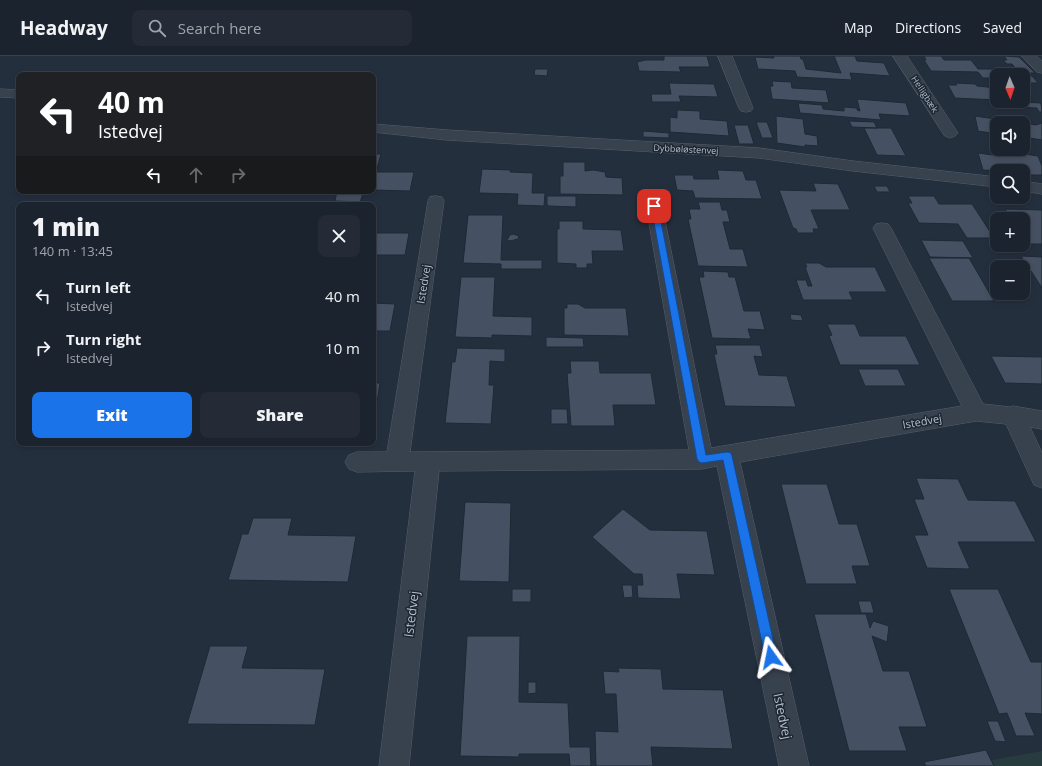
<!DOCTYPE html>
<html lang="en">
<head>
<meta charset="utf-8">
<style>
  :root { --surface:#1b232e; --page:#242b36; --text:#f1f3f6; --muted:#a0a4aa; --line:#39404a; --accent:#1a73e8 }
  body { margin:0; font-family:"Open Sans",sans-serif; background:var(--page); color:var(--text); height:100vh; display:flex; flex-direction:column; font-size:15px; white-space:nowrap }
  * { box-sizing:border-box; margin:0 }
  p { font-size:13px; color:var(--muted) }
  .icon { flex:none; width:22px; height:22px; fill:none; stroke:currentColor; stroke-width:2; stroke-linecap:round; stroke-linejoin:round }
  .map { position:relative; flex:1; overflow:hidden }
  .panel { position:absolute; left:16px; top:146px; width:360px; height:244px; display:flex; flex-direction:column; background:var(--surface); border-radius:8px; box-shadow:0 2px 6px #0003,0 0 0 1px var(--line) }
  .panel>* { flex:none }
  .top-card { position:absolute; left:16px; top:16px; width:360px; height:122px; border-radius:8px; box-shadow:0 2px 6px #0003,0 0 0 1px var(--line); background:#202124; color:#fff; overflow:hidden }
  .needle { width:26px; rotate:178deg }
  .fabs { position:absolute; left:990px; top:12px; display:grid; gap:8px }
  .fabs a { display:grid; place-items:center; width:40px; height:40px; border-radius:8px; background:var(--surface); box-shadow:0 2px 6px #0003,0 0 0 1px var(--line); font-size:20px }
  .pin { position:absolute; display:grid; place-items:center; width:34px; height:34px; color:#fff; margin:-17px; border-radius:8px; box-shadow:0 2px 6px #0006 }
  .me { position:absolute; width:44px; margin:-22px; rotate:348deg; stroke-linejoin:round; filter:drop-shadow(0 0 3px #0008) }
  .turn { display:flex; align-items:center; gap:14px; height:84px; padding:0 16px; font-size:18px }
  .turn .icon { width:52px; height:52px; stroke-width:2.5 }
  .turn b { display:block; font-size:28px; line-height:34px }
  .lanes { display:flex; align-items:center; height:38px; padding:0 16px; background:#0003; justify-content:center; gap:20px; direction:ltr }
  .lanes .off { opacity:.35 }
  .round { display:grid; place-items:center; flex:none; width:42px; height:42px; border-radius:8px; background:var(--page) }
  .overview { display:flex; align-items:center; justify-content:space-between; height:68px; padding:0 16px }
  h1 { font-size:24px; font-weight:800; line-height:30px }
  .primary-button { display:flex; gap:8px; margin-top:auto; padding:8px 16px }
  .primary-button a { flex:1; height:46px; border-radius:8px; background:var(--accent); color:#fff; font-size:16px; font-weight:800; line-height:46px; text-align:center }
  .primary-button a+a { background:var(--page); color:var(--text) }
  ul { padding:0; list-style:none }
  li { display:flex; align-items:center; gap:12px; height:52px; padding:0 16px }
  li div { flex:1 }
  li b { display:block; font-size:15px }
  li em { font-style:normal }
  header { display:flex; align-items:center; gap:24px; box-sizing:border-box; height:56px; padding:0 20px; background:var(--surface); border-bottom:1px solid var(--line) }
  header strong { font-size:19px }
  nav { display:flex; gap:22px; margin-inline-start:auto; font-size:14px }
  .search { width:280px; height:36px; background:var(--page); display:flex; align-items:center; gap:10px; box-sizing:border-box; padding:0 14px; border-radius:8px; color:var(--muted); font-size:15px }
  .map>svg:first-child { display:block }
  .green { fill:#263c3f }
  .building { fill:#455162; stroke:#1f2835 }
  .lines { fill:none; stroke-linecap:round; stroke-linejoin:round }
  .minor-casing { stroke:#565f6c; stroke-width:1 }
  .minor { fill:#38414e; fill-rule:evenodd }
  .route { fill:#1a73e8; stroke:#114b97 }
  .labels { text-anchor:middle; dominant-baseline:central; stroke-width:3; stroke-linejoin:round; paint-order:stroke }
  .far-street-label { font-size:9px; fill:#b4bcc9; stroke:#1d2633 }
  .street-label { font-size:11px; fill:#b4bcc9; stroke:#1d2633 }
  .near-street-label { font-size:13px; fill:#b4bcc9; stroke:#1d2633 }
</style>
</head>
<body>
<header>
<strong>Headway</strong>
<div class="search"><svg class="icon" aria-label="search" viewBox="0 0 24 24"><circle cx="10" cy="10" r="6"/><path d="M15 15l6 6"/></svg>Search here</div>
<nav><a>Map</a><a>Directions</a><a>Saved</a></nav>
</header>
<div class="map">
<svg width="1042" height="710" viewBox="0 0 1042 710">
  <rect width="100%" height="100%" fill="#242f3e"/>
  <!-- green -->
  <path class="green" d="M1042,695V710H994L992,704Z"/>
  <!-- building -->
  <path class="building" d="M664,0H707L710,11H679L681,16L639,15L637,6L646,4H664Z
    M773,0H800L801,3H803L806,13L841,17L834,0H855L857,5L884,7L890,20L850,17L852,24L797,21L795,15L758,13L755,1L774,2Z
    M924,0H941L944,4H971L978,13H1000L1004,19H997V22H983L978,16L931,15L924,4H926Z
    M1004,0L1019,1L1035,17H1019L1012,8H1007L1003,4H1007Z
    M535,13H548L547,20L534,19Z
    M1023,20H1032L1038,27H1028Z
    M772,25L791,26L792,32L826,34L829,47L772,43L770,30H773Z
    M669,27L714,28L718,41L679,40L681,46H652L651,38H671Z
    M955,27L975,28L977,30L997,32V44L955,42L948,29H957Z
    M857,43L906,47L910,60L879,58L881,64L800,57L798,47L822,49L823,53L844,55V51L857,52V54L860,55Z
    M1006,45L1041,47L1042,56H1039L1037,52L1009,51Z
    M677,54L700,55V63L727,65L729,80L670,76V61L677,62Z
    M776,60L803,63L805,78L817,80L818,90L805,89V91L777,87Z
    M975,60L1036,69L1042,67V84L1023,81V67H997V78L978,75Z
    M849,65L874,66L877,72L852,71Z
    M756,66H767L773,82H762Z
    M734,69H748L754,88H739Z
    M864,72H891L906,100L877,99Z
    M643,75L669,77V82L643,81Z
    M989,85L997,86V93H1023V91L1025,98L1038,100L1042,110V119H1023V115H997L983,114L978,97L993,99Z
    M373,98H381L376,116H414L410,135L373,134Z
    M563,106H585V115L593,114L605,116L606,121L622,122L623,139L560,138V120H563Z
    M482,113L511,114L510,116L533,117L532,137H545L544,150L517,149L518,138L479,137Z
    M717,114L743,115L746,124H756L762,143L695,142L693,135L677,134L674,119H693L694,123H719Z
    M813,127L838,128L850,154H811L819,173H813L814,177H798L796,173L793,172L779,134L816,135Z
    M874,130H887L890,136H877Z
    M337,135H364L360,146L335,145Z
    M547,140H576V151L549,150L547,149Z
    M908,140H934L939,148H972L994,182H967L958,168L919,167L908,147H912Z
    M698,146H720L722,154H727L730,166H723L730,193H743L748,211L698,210L688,163H691L689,153H700Z
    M1005,153L1042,154V188H1031L1023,178V163H1012Z
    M468,159H503L501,204H542V213H501V208L463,207Z
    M559,165H583V173L621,174L624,195H592L593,208H587V212H576V208L557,207V173H559Z
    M373,169H377L375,177H409L405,199H373Z
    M513,178L519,180L518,183L510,185L507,184L510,179Z
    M921,184L963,185L973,202L930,201Z
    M1021,200L1042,201V232L1031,215H1025L1018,202L1023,203Z
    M929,202H969L994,245H952Z
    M805,207H819L826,211H875L887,236H849L853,244H803L796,224H806L808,230H812L805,211H807Z
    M703,215L728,216L729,221H735L744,255H760L765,274L748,273L751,283L712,282L699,221H704Z
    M461,221H495L493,260L532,261V280L492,279V282L455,281Z
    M373,247L395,248L390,275H373Z
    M567,248H578L585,252H626L629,280L564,279V252H567Z
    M790,258L801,259L803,265L791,264Z
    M827,268H855L860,280H906L920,309H840L829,280L832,279Z
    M546,281L583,282L584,291H546Z
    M715,289H760L763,301L754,300L759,319L787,320L796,351L725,350L714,298H717Z
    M457,292L505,293V306L490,305L489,329H494L491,368L445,367L452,306H455Z
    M991,300L1042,301V328L1005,327Z
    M570,305H599L600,317H651L656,349H613L615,370H571L567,317H571Z
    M858,313H898L906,330H865Z
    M373,327H380L375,359H373Z
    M551,353H567L568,368H551Z
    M916,422L958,423L968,444L1015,445L1036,486H958L970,513L927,512L914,479H928L914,443H924Z
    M781,428H827L839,468H857L870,510H852L857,528H806Z
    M465,446L511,447L509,526L459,525Z
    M623,453L650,474L707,475L715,519L677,518L681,543L638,542L637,529H643L642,518H634L592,481Z
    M253,462H292L288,479L356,480L348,526L228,524L242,478H248Z
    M622,529H632L633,541L624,542Z
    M512,533H531V546H512Z
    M949,533H998L1031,606H1042V658L1025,657L1035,680H1016L1007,657L999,658Z
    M858,545H871L874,557H861Z
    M814,558H866L870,572L873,565L889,570L887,586L872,580L883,615H909L927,671H899L907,695H849Z
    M467,580H520L519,646L568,647L570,691H590L591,710H570L569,698H519V701L460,700Z
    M210,590H248L242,612L325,613L315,669L187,668Z
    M618,612L661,613L663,633L723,634L733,693L651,691L653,710H596L595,675L618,676L616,638H605L603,615L619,616Z
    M528,626H536V637L528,638Z
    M987,665H998L1006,686L995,685Z
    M986,694L994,710H926L924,706Z"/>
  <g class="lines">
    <defs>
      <path id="minor" d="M718,0H732L753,52L751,55L746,56L741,55L739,52Z
        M893,0H907L958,77L955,80L950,82L945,80Z
        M1022,0H1036L1042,5V17L1037,16Z
        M0,33L19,34V42L0,41Z
        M373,68L447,74L759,92L853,105L997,121V131L853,115L759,102L447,84L373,76Z
        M1023,125L1042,128V138L1023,135Z
        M436,140L442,141L444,145L410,396L689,394L646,150L648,146L654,145L660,146L662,150L711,392L962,350L873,172L876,168L882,167L888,168L891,172L983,348L1010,351L1013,350L1042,355V373L1030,371L1042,397V432L1034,429L1006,368L976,365L740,406L809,710H779L717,410L702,413L439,415L409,710H379L415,415L357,416L349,413L345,406L349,399L357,396H387L428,145L430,141Z"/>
    </defs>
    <!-- minor casing -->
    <use href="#minor" class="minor-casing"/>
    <!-- minor -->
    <use href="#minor" class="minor"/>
  </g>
  <!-- route -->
  <path class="route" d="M654,148L658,150L706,399L727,396L731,397L732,400L777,601L775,606L771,607L767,606L765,601L723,404L702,407L699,406L697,403L651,150Z"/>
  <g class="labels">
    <!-- far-street labels -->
    <g class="far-street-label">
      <text transform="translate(925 38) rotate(57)">Helligbæk</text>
      <text transform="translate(686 93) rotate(3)">Dybbøløstenvej</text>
    </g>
    <!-- street labels -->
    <g class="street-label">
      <text transform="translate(423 228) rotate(-81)">Istedvej</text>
      <text transform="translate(922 365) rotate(-10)">Istedvej</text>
    </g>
    <!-- near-street labels -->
    <g class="near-street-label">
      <text transform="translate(411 558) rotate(-83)">Istedvej</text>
      <text transform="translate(783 660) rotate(78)">Istedvej</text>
    </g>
  </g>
</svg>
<div class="fabs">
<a><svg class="needle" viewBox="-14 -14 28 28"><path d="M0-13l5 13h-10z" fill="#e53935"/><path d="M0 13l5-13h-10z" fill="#a0a4aa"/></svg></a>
<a><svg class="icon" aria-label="sound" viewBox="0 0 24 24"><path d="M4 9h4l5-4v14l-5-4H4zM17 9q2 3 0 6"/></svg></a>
<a><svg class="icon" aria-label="search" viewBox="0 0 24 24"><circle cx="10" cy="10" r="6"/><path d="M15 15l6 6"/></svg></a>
<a>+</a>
<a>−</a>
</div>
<div class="pin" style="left:654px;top:150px;background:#d93025"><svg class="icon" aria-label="arrive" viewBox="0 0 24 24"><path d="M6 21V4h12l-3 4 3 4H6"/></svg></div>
<svg class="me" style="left:771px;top:601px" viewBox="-20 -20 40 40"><path d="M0-17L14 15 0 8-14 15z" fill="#1a73e8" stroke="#fff" stroke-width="4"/></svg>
<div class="top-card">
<div class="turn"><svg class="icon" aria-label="left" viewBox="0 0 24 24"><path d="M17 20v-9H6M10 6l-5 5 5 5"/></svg><div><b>40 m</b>Istedvej</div></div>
<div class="lanes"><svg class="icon" aria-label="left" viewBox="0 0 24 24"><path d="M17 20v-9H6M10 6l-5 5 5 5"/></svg><svg class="icon off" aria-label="ahead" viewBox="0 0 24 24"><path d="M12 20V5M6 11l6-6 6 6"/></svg><svg class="icon off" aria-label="right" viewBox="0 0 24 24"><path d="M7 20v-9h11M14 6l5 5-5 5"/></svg></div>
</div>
<section class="panel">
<div class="overview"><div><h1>1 min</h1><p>140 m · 13:45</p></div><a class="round"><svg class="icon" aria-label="close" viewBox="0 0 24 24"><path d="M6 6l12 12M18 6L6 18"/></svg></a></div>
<ul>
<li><svg class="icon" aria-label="left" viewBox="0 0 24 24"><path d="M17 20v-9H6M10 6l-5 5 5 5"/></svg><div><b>Turn left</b><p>Istedvej</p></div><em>40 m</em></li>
<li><svg class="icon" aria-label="right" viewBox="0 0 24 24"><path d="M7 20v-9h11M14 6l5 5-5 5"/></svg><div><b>Turn right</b><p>Istedvej</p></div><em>10 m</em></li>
</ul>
<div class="primary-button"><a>Exit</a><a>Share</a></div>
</section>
</div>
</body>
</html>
